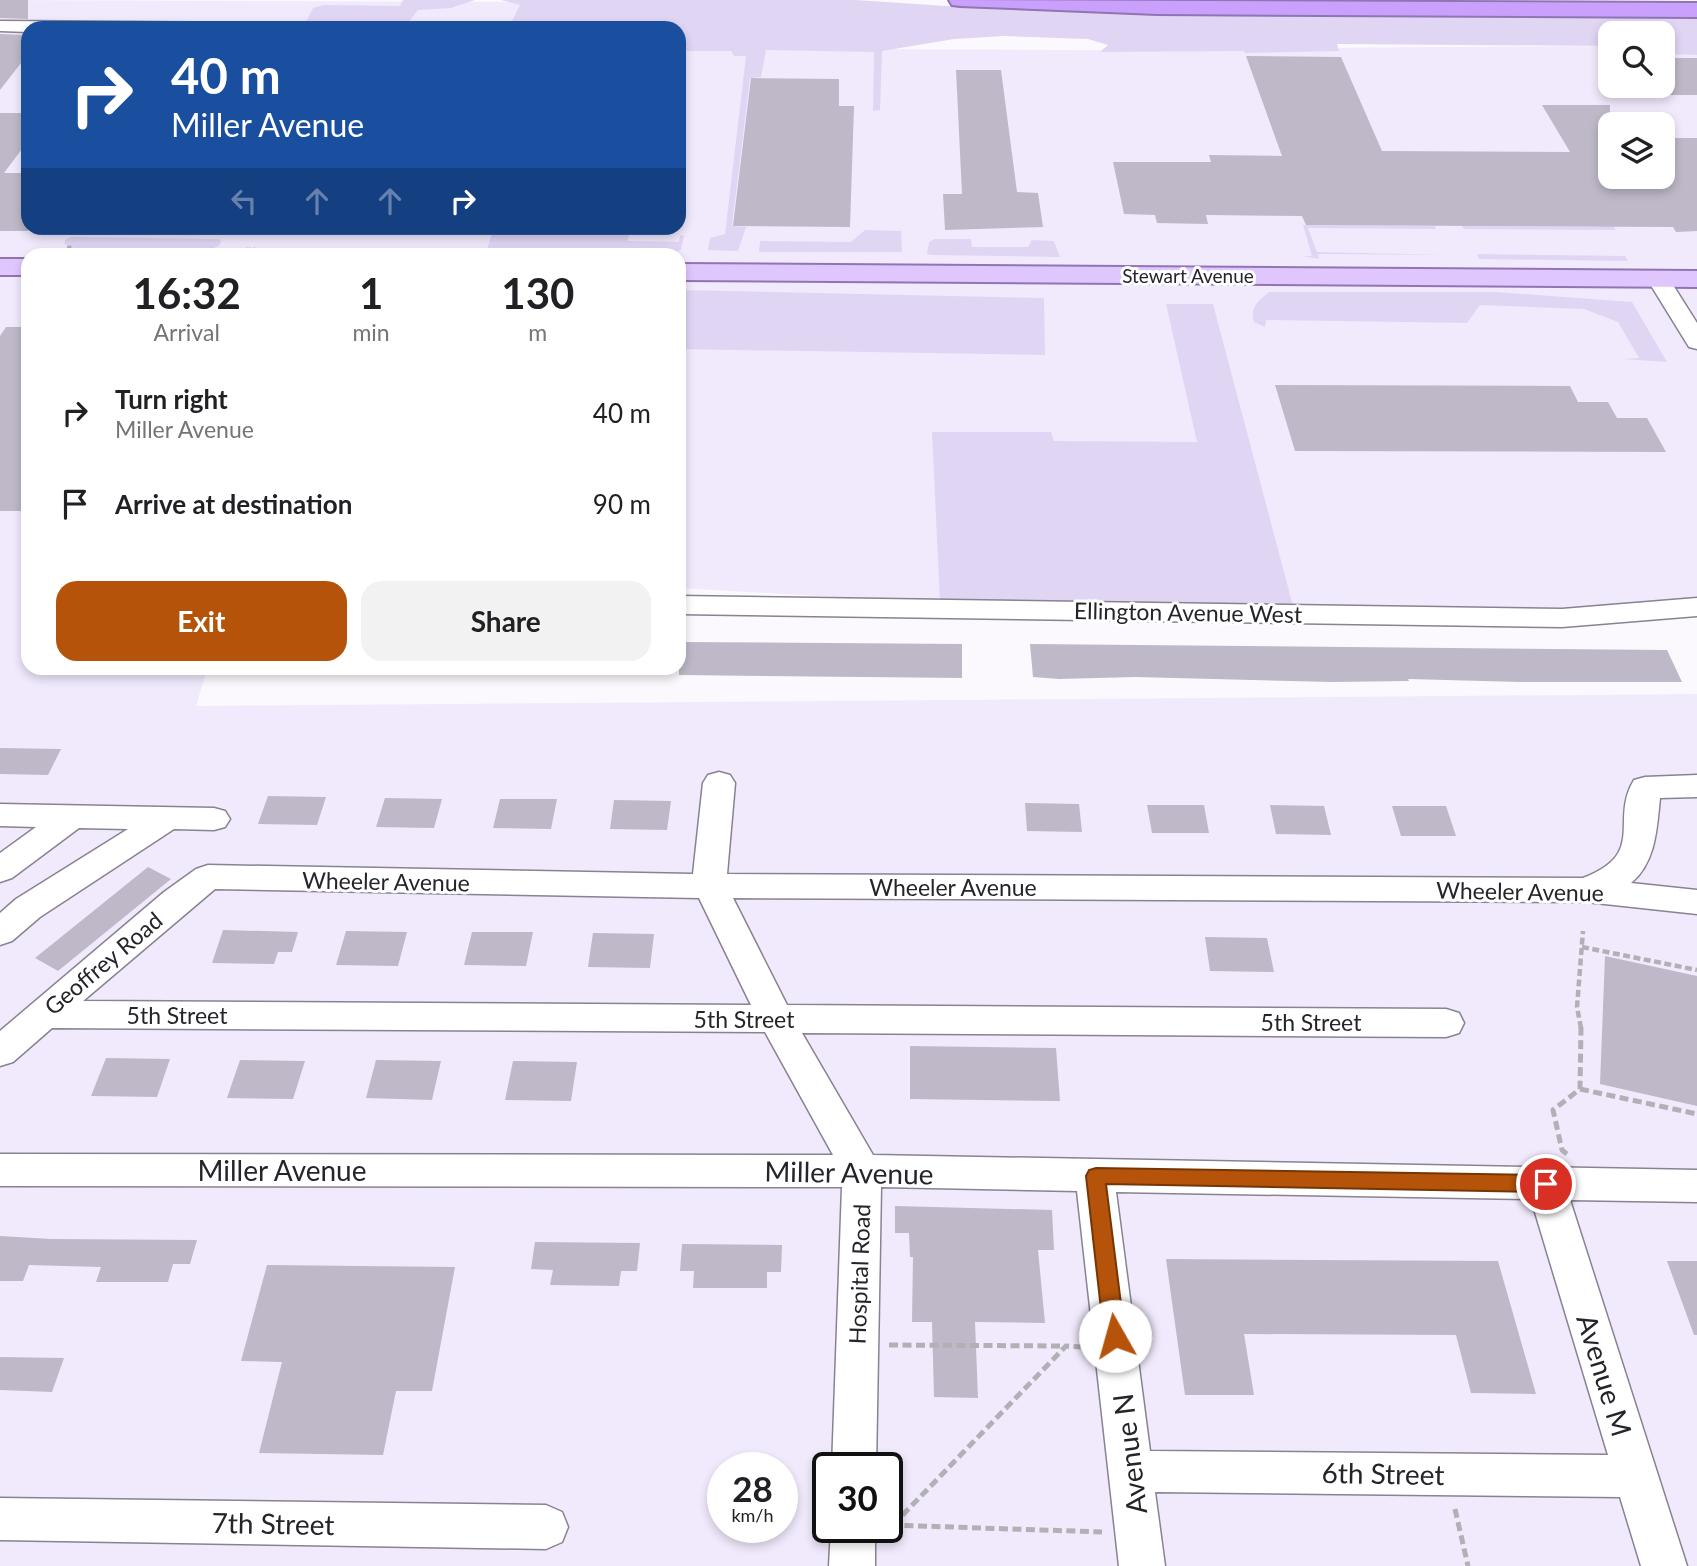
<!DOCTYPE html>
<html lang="en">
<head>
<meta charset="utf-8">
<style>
  :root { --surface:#fff; --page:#f2f2f2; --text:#202124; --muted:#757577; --accent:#b45309 }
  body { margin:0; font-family:Lato,sans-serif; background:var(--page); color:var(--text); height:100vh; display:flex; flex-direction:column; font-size:26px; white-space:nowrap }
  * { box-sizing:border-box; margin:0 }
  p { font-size:23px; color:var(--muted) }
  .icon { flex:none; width:38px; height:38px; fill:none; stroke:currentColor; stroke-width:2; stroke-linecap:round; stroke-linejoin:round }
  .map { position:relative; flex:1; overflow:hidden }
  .side { position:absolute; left:21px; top:248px; width:665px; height:427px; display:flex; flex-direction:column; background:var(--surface); border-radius:21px; box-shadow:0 4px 10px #0003 }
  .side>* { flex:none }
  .guide { position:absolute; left:21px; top:21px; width:665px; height:214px; border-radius:21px; box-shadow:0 4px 10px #0003; background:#1a4fa0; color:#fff; overflow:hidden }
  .fabs { position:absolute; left:1598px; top:21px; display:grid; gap:14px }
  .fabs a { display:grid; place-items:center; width:77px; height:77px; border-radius:14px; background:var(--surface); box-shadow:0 4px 10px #0003; font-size:35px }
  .speed { position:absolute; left:707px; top:1452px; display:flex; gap:14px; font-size:35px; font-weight:700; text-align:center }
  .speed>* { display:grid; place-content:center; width:91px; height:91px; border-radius:50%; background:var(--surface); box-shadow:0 4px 10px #0003; line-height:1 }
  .speed small { font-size:18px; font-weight:400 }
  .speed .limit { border:4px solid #111; border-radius:10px; background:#fff; color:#111 }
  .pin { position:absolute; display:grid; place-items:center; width:60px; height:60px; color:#fff; margin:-30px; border:4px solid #fff; border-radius:50%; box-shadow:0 2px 7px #0007 }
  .me { position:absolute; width:77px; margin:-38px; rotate:353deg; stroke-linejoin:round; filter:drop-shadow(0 0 5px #0008) }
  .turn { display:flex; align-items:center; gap:24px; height:147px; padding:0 35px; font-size:32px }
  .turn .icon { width:91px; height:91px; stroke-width:2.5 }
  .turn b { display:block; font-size:49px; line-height:60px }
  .lanes { display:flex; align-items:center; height:66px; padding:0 35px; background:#0003; justify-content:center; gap:35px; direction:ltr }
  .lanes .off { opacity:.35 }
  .eta { display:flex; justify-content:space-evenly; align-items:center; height:119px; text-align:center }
  .eta b { font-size:42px; font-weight:700; line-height:49px }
  .primary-button { display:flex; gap:14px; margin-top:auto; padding:14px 35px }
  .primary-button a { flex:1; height:80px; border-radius:21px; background:var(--accent); color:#fff; font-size:28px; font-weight:700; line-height:80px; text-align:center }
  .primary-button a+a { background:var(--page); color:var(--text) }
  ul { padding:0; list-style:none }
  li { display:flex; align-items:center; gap:21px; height:91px; padding:0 35px }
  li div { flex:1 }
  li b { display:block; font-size:26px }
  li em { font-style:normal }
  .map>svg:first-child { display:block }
  .built { fill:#f1eafd; fill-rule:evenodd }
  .green { fill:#e1d5f4 }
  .building { fill:#beb8c8 }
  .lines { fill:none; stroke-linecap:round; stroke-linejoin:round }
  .minor-casing { stroke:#888291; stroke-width:3 }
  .major-casing { stroke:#9075b2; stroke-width:4 }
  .highway-casing { stroke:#9075b2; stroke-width:4 }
  .path-far2 { stroke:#b2b0b5; stroke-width:2.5; stroke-dasharray:4.5 2.5; stroke-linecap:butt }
  .path-far1 { stroke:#b2b0b5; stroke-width:4.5; stroke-dasharray:7 3.5; stroke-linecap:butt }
  .path { stroke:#b2b0b5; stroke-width:5; stroke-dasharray:9 4.5; stroke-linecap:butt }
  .minor { fill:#fff; fill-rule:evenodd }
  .major { fill:#dfc7fd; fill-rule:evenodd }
  .highway { fill:#c9a1fc; fill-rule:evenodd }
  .route { fill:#b45309; stroke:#753606; stroke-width:2 }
  .labels { text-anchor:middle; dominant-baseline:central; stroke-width:6; stroke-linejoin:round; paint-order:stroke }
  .far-street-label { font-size:19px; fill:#26242a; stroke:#fff }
  .street-label { font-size:23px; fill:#26242a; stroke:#fff }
  .near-street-label { font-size:28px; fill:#26242a; stroke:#fff }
</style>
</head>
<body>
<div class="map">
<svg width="1697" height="1566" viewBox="0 0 1697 1566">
  <rect width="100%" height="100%" fill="#fbf9fd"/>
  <!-- built -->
  <path class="built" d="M0,0L530,2L523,28H28V228H679V48L1244,51L1292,48L1610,46V86H1662L1663,46L1697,48V613L940,603L679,588V256H28V668L207,669L196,706L1697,694V1566H0ZM1610,124H1662V177H1610ZM723,1468H782V1528H723ZM828,1468H887V1528H828Z"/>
  <!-- green -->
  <path class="green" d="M403,0H475L451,8L418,10L404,28H303L313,8L324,5L400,6Z
    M501,0H856L961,7L1095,10L1466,13L1697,18V55L1663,54L1662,33H1610V46L1337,44L1339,51L1245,53L1244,51L1100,52L1108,45L1088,39L1004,36L954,39L882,51L880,110L873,111L874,52L766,50L761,77L750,78L732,226L746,227L738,251L708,250L710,238L725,234L746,56H734L731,51H679V28H505L509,27L520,5Z
    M1603,211L1616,230L1464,229L1462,226L1598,227Z
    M1303,225L1435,226L1436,229L1308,228L1317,252L1449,255L1318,254L1319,259L1303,256H1312Z
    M500,229L620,230L629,233L628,241L679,242L680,235L684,236L681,250L671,255L493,253L494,250L487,249L493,231Z
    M865,230L901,231L902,252H759L760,241L851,242Z
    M71,237L219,239L221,241L219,246L203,252L79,250L64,244L66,239Z
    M935,239H971L972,247H1028L1032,240L1054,241L1060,257L932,255L927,254L929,242Z
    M1477,254L1625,256L1628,261L1479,259Z
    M679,290L1044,298L1045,355L679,349Z
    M1269,292H1496L1632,302L1667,362L1623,359L1639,358L1618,322L1584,309L1480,305L1467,323L1266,320L1265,327L1254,322C1249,308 1259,300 1269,292Z
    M1166,304H1213L1293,606L940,603L932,432H1051L1054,441L1197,442Z"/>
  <!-- building -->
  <path class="building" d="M0,0H28V19L0,18Z
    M0,34L28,35V54L0,90Z
    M1246,56L1341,57L1382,151L1570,152L1542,105H1610V177H1662V138H1697V231L1676,232L1673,227L1306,225L1302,216L1206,215L1208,224L1157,223L1155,215L1124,214L1113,162H1211L1209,155L1282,156Z
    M1662,58H1697V95H1662Z
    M956,70H1001L1017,192L1038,193L1043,227L945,230L943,194H962Z
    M751,78L839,79V106H854L850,227L733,226Z
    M0,113H28V141L4,173H28V231H0Z
    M6,327H28V511H0V336Z
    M1275,385L1570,386L1578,402H1608L1617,418H1647L1666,452L1295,451Z
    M679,642L962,644V678L679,675Z
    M1030,644L1667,650L1682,682H1521L1408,679L1409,681L1332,682L1135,677L1059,679L1033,677Z
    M0,748L61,749L48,775L0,774Z
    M268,796L326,797L317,825L258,824Z
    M385,798L442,799L434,828L376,827Z
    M500,799H557L551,829L493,828Z
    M614,800L671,801L667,830L610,829Z
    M1025,803L1079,804L1082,832L1027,831Z
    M1147,805H1204L1209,833H1152Z
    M1270,805L1324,806L1331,835L1276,834Z
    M1392,806H1446L1456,836H1401Z
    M148,867L171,879L58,971L35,958Z
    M223,930L298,932L292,952H278L274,964L212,963Z
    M346,931L407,932L398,966L336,965Z
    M472,932H533L526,966L464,965Z
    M593,933L654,934L650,968L588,967Z
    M1205,937L1267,938L1274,972L1210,971Z
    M1605,956L1697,976V1106L1600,1084Z
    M910,1046L1056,1048L1060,1101L910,1099Z
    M106,1058L170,1059L157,1097L91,1096Z
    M240,1060L305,1061L293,1099L227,1098Z
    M376,1060L441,1061L432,1100L366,1098Z
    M513,1061L577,1062L571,1101L505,1100Z
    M895,1206L1052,1210L1054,1250H1038L1045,1323L975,1322L978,1398L934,1397L932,1322H912L913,1257H910L909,1233H895Z
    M0,1236L51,1239L197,1240L190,1264H173L168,1282H96L101,1267L29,1265L23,1281H0Z
    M535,1242L640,1243L637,1271H621L619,1286L550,1285L553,1270L531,1269Z
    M682,1244L782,1245L781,1272H767V1288H693L694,1271H680Z
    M1166,1259L1498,1261L1536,1394L1471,1393L1456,1335L1244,1334L1254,1395H1185Z
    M1667,1261H1697V1335H1694Z
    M267,1265L455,1267L432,1391H396L383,1455L259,1453L282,1362L241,1361Z
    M0,1357L64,1358L52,1392L0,1390Z"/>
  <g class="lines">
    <defs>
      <path id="minor" d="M0,21L263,23L272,28H28V32L0,31Z
        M1658,272L1666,274L1697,323V349L1689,347L1647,279L1650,274Z
        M679,596L1562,609L1697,598V616L1562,627L679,614Z
        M719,772L730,775L735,783L727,874L1583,878C1648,853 1609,821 1634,780L1645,777L1697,775V797L1660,798C1657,827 1656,863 1631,883L1697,890V914L1586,902L733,898L787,1005L1446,1009L1459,1013L1464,1023L1459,1033L1446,1037L802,1033L873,1155L1697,1170V1202L1570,1200L1687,1566H1641L1620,1497L1155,1492L1165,1566H1119L1077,1191L881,1187L876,1468H832L842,1187L0,1186V1154L833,1155L765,1032L52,1028L13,1062L0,1066V1031L164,892L196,869L208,865L693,874L703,783L708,775ZM215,889L699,898L751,1005L83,1001ZM1116,1192L1531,1199L1608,1455L1150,1451Z
        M0,804L214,808L225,811L230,819L225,827L214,830L174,829L40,917L12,941L0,945V913L16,899L128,829L79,828L12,878L0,882V853L36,827L0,826Z
        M0,1498L546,1505L562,1512L568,1527L562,1542L546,1549L0,1540Z
        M831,1528H875V1566H829Z"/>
      <path id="major" d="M0,259H28V275H0Z
        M679,264L1697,271V287L679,280Z"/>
      <path id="highway" d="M949,0L1697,3V17L1157,14L960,6L952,5Z"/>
    </defs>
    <!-- minor casing -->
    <use href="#minor" class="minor-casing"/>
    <!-- major casing -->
    <use href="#major" class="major-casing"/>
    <!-- highway casing -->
    <use href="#highway" class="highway-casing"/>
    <!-- path-far2 -->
    <path class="path-far2" d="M67,247H74
      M211,249L217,250
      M246,249H255
      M485,251L490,250"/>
    <!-- path-far1 -->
    <path class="path-far1" d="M1582,947L1697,970
      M1581,1028L1577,1007L1583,931"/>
    <!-- path -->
    <path class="path" d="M1580,1089L1697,1114
      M1567,1154L1562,1150L1553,1110L1580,1089L1581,1027
      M889,1345L1066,1346
      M1455,1509L1468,1566
      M891,1525L1102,1532
      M893,1525L1066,1346L1082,1347"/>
    <!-- minor -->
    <use href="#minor" class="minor"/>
    <!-- major -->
    <use href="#major" class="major"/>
    <!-- highway -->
    <use href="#highway" class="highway"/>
  </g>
  <!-- route -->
  <path class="route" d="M1096,1168L1546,1175L1553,1178L1556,1184L1553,1189L1546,1192L1106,1184L1125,1336L1122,1343L1115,1346L1107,1343L1104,1336L1086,1176L1089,1170Z"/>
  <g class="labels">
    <!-- far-street labels -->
    <g class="far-street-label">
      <text x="1188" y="275">Stewart Avenue</text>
    </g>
    <!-- street labels -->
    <g class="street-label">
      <text transform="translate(1188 612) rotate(1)">Ellington Avenue West</text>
      <text transform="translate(386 881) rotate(1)">Wheeler Avenue</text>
      <text x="953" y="887">Wheeler Avenue</text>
      <text transform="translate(1520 891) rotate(1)">Wheeler Avenue</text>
      <text transform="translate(103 963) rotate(-40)">Geoffrey Road</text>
      <text x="177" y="1015">5th Street</text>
      <text x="744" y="1019">5th Street</text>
      <text x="1311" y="1022">5th Street</text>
      <text transform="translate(859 1274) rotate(-88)">Hospital Road</text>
    </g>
    <!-- near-street labels -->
    <g class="near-street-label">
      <text x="282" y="1170">Miller Avenue</text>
      <text transform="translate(849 1172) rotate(1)">Miller Avenue</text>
      <text transform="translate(1605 1375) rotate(73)">Avenue M</text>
      <text transform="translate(1129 1454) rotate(-97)">Avenue N</text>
      <text transform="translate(1383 1473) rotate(1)">6th Street</text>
      <text transform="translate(273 1523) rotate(1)">7th Street</text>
    </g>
  </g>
</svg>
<div class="fabs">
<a><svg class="icon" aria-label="search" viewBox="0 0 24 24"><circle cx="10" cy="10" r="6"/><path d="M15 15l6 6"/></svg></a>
<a><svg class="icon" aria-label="layers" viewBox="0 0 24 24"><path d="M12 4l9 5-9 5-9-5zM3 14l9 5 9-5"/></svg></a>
</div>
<div class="speed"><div>28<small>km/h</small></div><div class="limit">30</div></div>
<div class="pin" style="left:1546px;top:1184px;background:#d93025"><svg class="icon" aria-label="arrive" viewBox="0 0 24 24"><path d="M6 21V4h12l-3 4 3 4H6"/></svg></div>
<svg class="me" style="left:1115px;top:1336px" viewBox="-20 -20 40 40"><circle r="19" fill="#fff"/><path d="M0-13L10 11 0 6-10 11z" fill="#b45309"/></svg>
<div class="guide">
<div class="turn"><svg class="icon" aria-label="right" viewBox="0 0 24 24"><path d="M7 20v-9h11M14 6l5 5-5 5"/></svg><div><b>40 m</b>Miller Avenue</div></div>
<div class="lanes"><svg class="icon off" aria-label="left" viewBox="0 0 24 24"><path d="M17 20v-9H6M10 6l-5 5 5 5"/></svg><svg class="icon off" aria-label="ahead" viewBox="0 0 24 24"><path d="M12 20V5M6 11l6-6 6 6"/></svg><svg class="icon off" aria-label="ahead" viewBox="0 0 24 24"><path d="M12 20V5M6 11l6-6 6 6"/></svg><svg class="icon" aria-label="right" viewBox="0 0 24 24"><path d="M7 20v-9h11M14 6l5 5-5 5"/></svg></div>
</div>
<section class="side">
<div class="eta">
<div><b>16:32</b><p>Arrival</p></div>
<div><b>1</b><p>min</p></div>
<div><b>130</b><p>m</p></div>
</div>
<ul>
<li><svg class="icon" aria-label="right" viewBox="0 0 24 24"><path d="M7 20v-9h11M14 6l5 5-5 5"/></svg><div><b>Turn right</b><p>Miller Avenue</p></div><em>40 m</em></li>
<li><svg class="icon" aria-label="arrive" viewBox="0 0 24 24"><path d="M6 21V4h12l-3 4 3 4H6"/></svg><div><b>Arrive at destination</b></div><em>90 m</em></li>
</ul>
<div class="primary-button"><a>Exit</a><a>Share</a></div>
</section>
</div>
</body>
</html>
